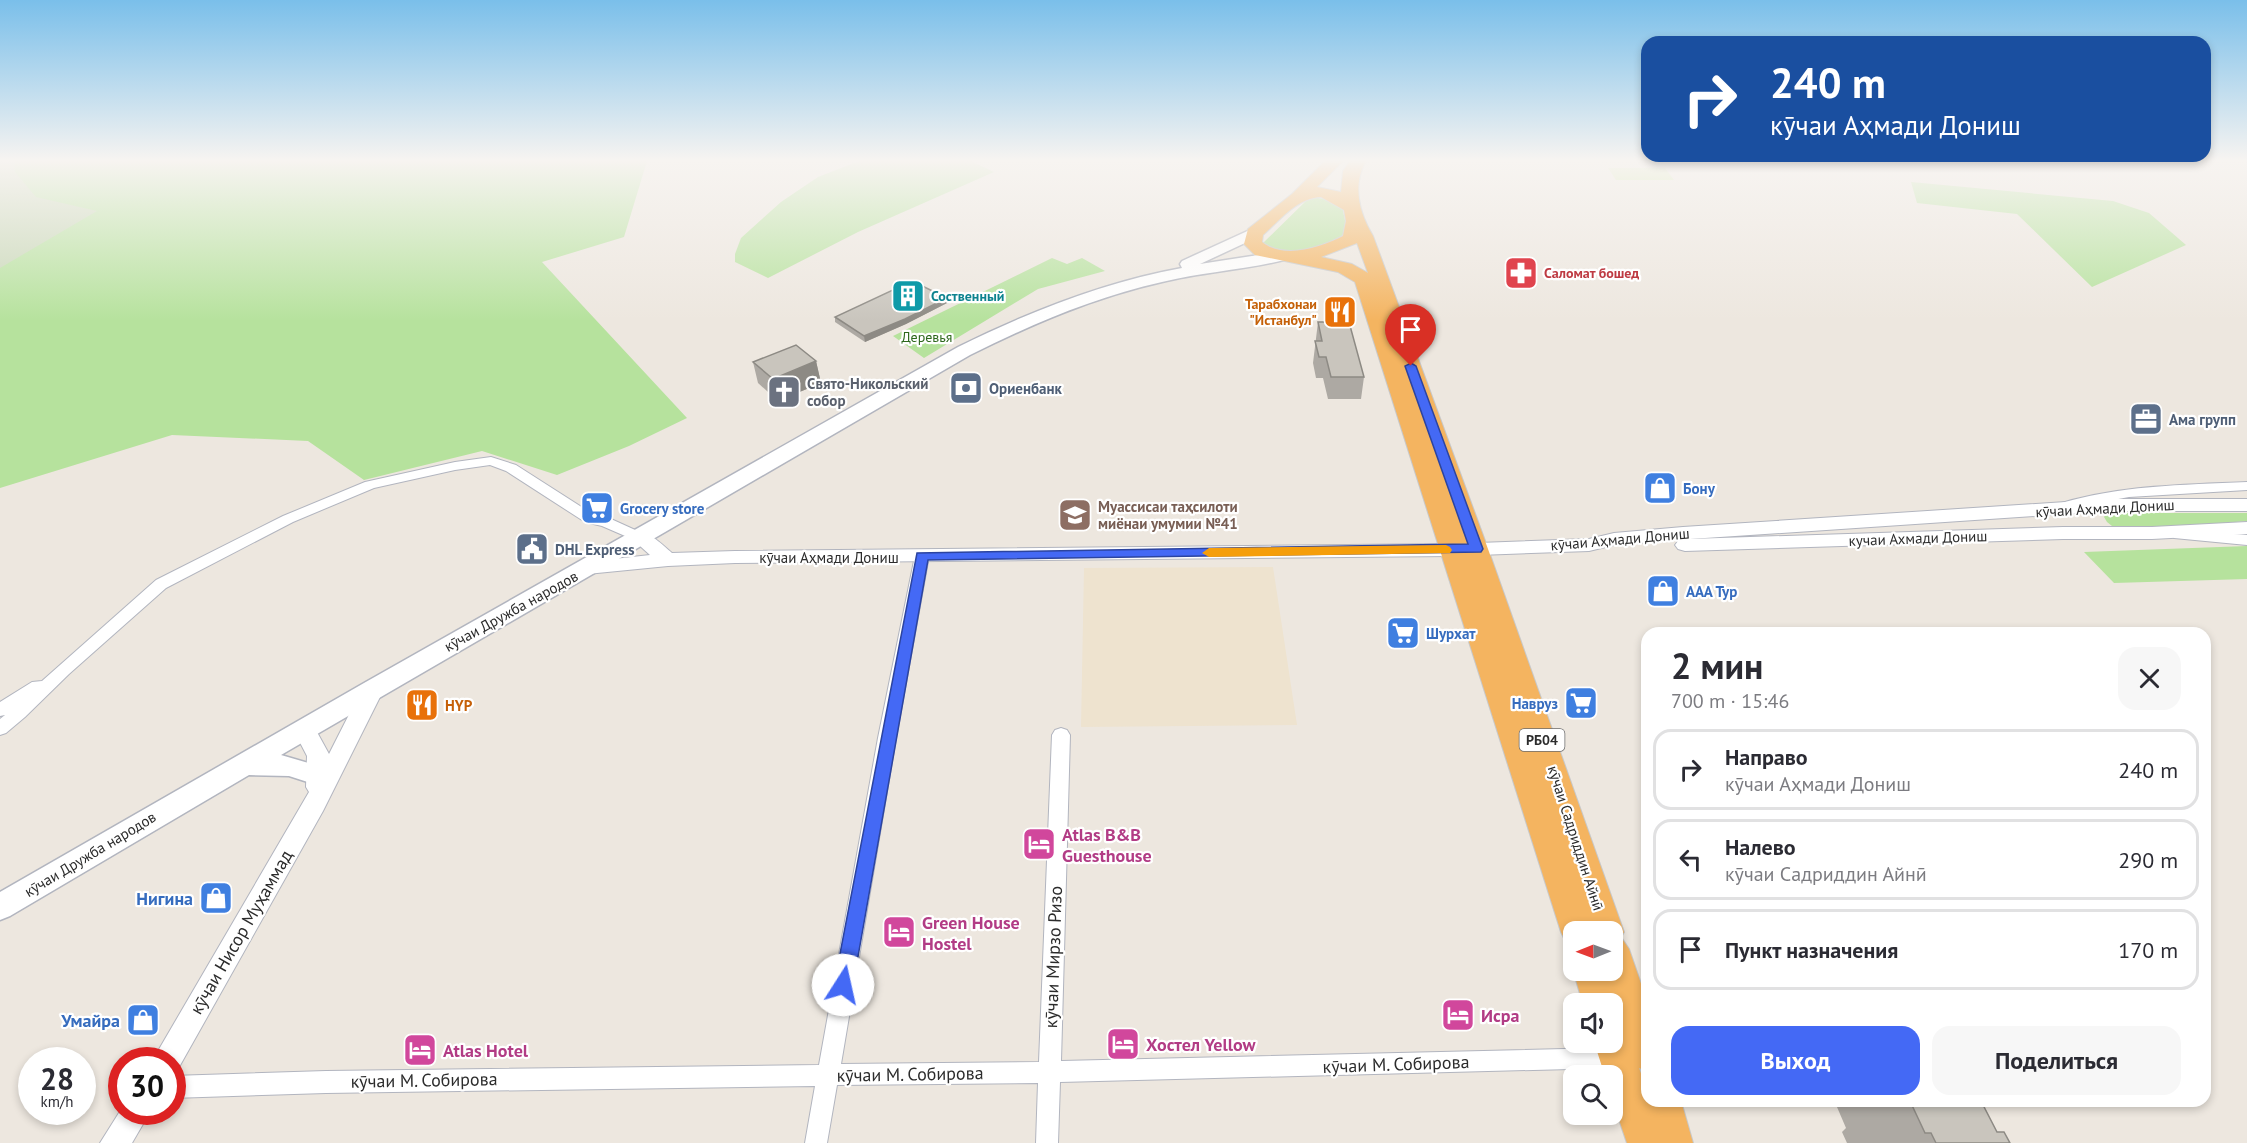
<!DOCTYPE html>
<html lang="ru">
<head>
<meta charset="utf-8">
<style>
  :root { --surface:#fff; --page:#f7f7f7; --text:#2b2b33; --muted:#7c7c81; --line:#e1e1e2; --accent:#4469f5 }
  body { margin:0; font-family:"PT Sans",sans-serif; background:var(--page); color:var(--text); height:100vh; display:flex; flex-direction:column; font-size:22px; white-space:nowrap }
  * { box-sizing:border-box; margin:0 }
  p { font-size:20px; color:var(--muted) }
  .icon { flex:none; width:33px; height:33px; fill:none; stroke:currentColor; stroke-width:2; stroke-linecap:round; stroke-linejoin:round }
  .map { position:relative; flex:1; overflow:hidden }
  .details { position:absolute; left:1641px; top:627px; width:570px; height:480px; display:flex; flex-direction:column; background:var(--surface); border-radius:18px; box-shadow:0 3px 9px #0003 }
  .details>* { flex:none }
  .banner { position:absolute; left:1641px; top:36px; width:570px; height:126px; border-radius:18px; box-shadow:0 3px 9px #0003; background:#1a4fa0; color:#fff; overflow:hidden }
  .needle { width:39px; rotate:269deg }
  .fabs { position:absolute; left:1563px; top:921px; display:grid; gap:12px }
  .fabs a { display:grid; place-items:center; width:60px; height:60px; border-radius:12px; background:var(--surface); box-shadow:0 3px 9px #0003; font-size:30px }
  .speed { position:absolute; left:18px; top:1047px; display:flex; gap:12px; font-size:30px; font-weight:700; text-align:center }
  .speed>* { display:grid; place-content:center; width:78px; height:78px; border-radius:50%; background:var(--surface); box-shadow:0 3px 9px #0003; line-height:1 }
  .speed small { font-size:15px; font-weight:400 }
  .speed .limit { border:9px solid #d22; background:#fff; color:#111 }
  .pin { position:absolute; display:grid; place-items:center; width:51px; height:51px; color:#fff; margin:-62px -26px; border-radius:50% 50% 50% 0; rotate:-45deg; box-shadow:0 0 6px #0007 }
  .pin .icon { rotate:45deg }
  .me { position:absolute; width:66px; margin:-33px; rotate:10deg; stroke-linejoin:round; filter:drop-shadow(0 0 4px #0008) }
  .turn { display:flex; align-items:center; gap:21px; height:126px; padding:0 30px; font-size:27px }
  .turn .icon { width:78px; height:78px; stroke-width:2.5 }
  .turn b { display:block; font-size:42px; line-height:51px }
  .round { display:grid; place-items:center; flex:none; width:63px; height:63px; border-radius:18px; background:var(--page) }
  .overview { display:flex; align-items:center; justify-content:space-between; height:102px; padding:0 30px }
  h1 { font-size:36px; font-weight:700; line-height:45px }
  .button { display:flex; gap:12px; margin-top:auto; padding:12px 30px }
  .button a { flex:1; height:69px; border-radius:18px; background:var(--accent); color:#fff; font-size:24px; font-weight:700; line-height:69px; text-align:center }
  .button a+a { background:var(--page); color:var(--text) }
  ul { padding:0; list-style:none }
  li { display:flex; align-items:center; gap:18px; height:81px; margin:0 12px 9px; padding:0 18px; border:3px solid var(--line); border-radius:18px }
  li div { flex:1 }
  li b { display:block; font-size:22px }
  li em { font-style:normal }
  .map>svg:first-child { display:block }
  .education { fill:#eee3cf }
  .green { fill:#b6e29d }
  .cemetery { fill:#c7d7b6 }
  .pitch { fill:#c9e999 }
  .lines { fill:none; stroke-linecap:round; stroke-linejoin:round }
  .minor-casing { stroke:#b2b5bf; stroke-width:2 }
  .tertiary-casing { stroke:#b2b5bf; stroke-width:2 }
  .secondary-casing { stroke:#b2b5bf; stroke-width:3 }
  .trunk-casing { stroke:#c8c8c8; stroke-width:2 }
  .minor { fill:#fff; fill-rule:evenodd }
  .tertiary { fill:#fff; fill-rule:evenodd }
  .secondary { fill:#fff; fill-rule:evenodd }
  .trunk { fill:#f4b460; fill-rule:evenodd }
  .wall { fill:#ada9a3 }
  .shaded-wall { fill:#8d8a84 }
  .building { fill:#c9c5bd; stroke:#8d8a84; stroke-width:1.5 }
  .route { fill:#4469f5; stroke:#2c449f; stroke-width:1.5 }
  .slow { fill:#f59e0b }
  .labels { text-anchor:middle; dominant-baseline:central; stroke-width:4.5; stroke-linejoin:round; paint-order:stroke }
  .far-health-label { font-size:14px; font-weight:bold; fill:#be3a42; stroke:#fff; text-anchor:start }
  .far-culture-label { font-size:14px; font-weight:bold; fill:#0d838f; stroke:#fff; text-anchor:start }
  .far-food-label { font-size:14px; font-weight:bold; fill:#c56008; stroke:#fff; text-anchor:end }
  .far-park-label { font-size:14px; fill:#2e681d; stroke:#fff }
  .shield { fill:#fff; stroke:#6b6b6b; stroke-width:1.5 }
  .shield-label { font-size:14px; font-weight:bold; fill:#2c2c2c }
  .worship-label { font-size:15px; font-weight:bold; fill:#5b616d; stroke:#fff; text-anchor:start }
  .service-label { font-size:15px; font-weight:bold; fill:#4e5e75; stroke:#fff; text-anchor:start }
  .shop-label { font-size:15px; font-weight:bold; fill:#366cbe; stroke:#fff; text-anchor:start }
  .education-label { font-size:15px; font-weight:bold; fill:#785e54; stroke:#fff; text-anchor:start }
  .street-label { font-size:15px; fill:#2c2c2c; stroke:#fff }
  .food-label { font-size:15px; font-weight:bold; fill:#c56008; stroke:#fff; text-anchor:start }
  .near-hotel-label { font-size:18px; font-weight:bold; fill:#b23c85; stroke:#fff; text-anchor:start }
  .near-shop-label { font-size:18px; font-weight:bold; fill:#366cbe; stroke:#fff; text-anchor:end }
  .near-street-label { font-size:18px; fill:#2c2c2c; stroke:#fff }
</style>
</head>
<body>
<div class="map">
<svg width="2247" height="1143" viewBox="0 0 2247 1143">
  <rect width="100%" height="100%" fill="#ede7df"/>
  <!-- education -->
  <path class="education" d="M1273,567L1297,725L1081,727L1084,568Z"/>
  <!-- green -->
  <path class="green" d="M0,161H647L624,237L542,262L687,418L629,446L557,475L482,451L364,480L308,441L172,435L0,488Z
    M859,161H971L994,172L858,232L768,278L735,262V254L741,238L781,202L818,177Z
    M1911,182L2113,201L2149,213L2186,245L2092,287L2017,214L1917,203Z
    M1310,197L1341,201L1348,235C1331,247 1304,256 1282,253C1276,252 1269,249 1263,247L1264,242Z
    M1052,258L1067,264L1082,258L1105,271L1038,289L924,358L893,336Z
    M2126,513H2247V521L2144,530H2117L2107,522L2104,517L2106,514Z
    M2247,546V579L2114,583L2084,552Z"/>
  <!-- cemetery -->
  <path class="cemetery" d="M0,161H14L15,172L36,197L97,211L0,268Z"/>
  <!-- pitch -->
  <path class="pitch" d="M1608,168H1665L1674,180H1616Z"/>
  <g class="lines">
    <defs>
      <path id="minor" d="M491,457L516,465L594,515L611,519L644,534L646,537L639,542L602,526L585,522L506,471L490,465L455,470L374,488L293,522L166,588L69,674L25,717L6,733L0,735V719L5,715L0,716V702L32,682L42,681L156,580L283,516L365,482L455,462Z
        M2247,482V490L2129,497L2086,505L2060,512L2053,508L2055,505C2118,485 2182,485 2247,482Z
        M2179,530L2247,535V545L2174,538L2172,535Z
        M922,551L929,556L896,738L841,1064L1039,1062L1052,735L1055,730L1061,728L1067,730L1070,735L1061,1061L1647,1047V1067L1060,1082L1058,1143H1036L1038,1083L837,1085L827,1143H805L815,1086L326,1093L172,1098V1076L326,1071L819,1065L878,738L915,556Z"/>
      <path id="tertiary" d="M2111,499H2247V511H2111L1690,539L2063,527H2152L2247,522V534L2152,539H2063L1685,551L1678,549L1675,545L1678,541L1684,539L1614,545L1589,551L1451,556L735,563L668,566L587,574L580,573L577,568L580,563L587,562L650,555L630,537L632,533C648,529 661,544 672,553L735,551L1451,544L1589,539L1614,533L1683,527Z
        M373,681L381,683L384,689L323,811L178,1069L172,1072V1060H154L158,1051L309,792L306,787L307,756L293,729L296,723L304,721L312,723L329,754L365,683Z
        M122,1108V1112H150L132,1143H100Z"/>
      <path id="secondary" d="M1254,228L1262,233L1260,236L1200,264L1278,252L1286,257L1284,260C1244,270 1202,272 1162,282C1095,297 1032,324 970,355L281,755L329,769L333,776L329,783L320,786L289,776L249,775L10,916L0,920V892L364,683L958,347C1029,312 1104,282 1182,268L1180,264L1182,261Z"/>
      <path id="trunk" d="M1325,161H1343L1317,187L1341,192L1343,171L1350,161H1366C1352,185 1359,213 1373,236L1488,549L1624,932L1621,937L1629,949L1647,1001V1071L1639,1068L1647,1090V1101H1681L1693,1143H1627L1612,1099V1076H1605L1594,1042H1612V1024L1620,1027L1615,1012L1612,1016V1004H1583L1573,970H1612V932H1574V945L1566,942L1561,932L1355,282L1338,272L1255,255L1244,244L1248,229L1292,194ZM1321,197L1344,210L1346,221L1343,236C1322,247 1284,260 1262,242L1263,235C1280,220 1297,198 1321,197ZM1357,243L1368,273L1352,264L1321,257Z"/>
    </defs>
    <!-- minor casing -->
    <use href="#minor" class="minor-casing"/>
    <!-- tertiary casing -->
    <use href="#tertiary" class="tertiary-casing"/>
    <!-- secondary casing -->
    <use href="#secondary" class="secondary-casing"/>
    <!-- trunk casing -->
    <use href="#trunk" class="trunk-casing"/>
    <!-- minor -->
    <use href="#minor" class="minor"/>
    <!-- tertiary -->
    <use href="#tertiary" class="tertiary"/>
    <!-- secondary -->
    <use href="#secondary" class="secondary"/>
    <!-- trunk -->
    <use href="#trunk" class="trunk"/>
  </g>
  <!-- wall -->
  <path class="wall" d="M947,303L906,324L865,342L835,322V317Z
    M1318,322L1364,377L1361,399H1328L1323,378H1316L1313,363Z
    M816,361L821,383L778,401L758,383L753,362Z
    M1840,1101H1981L1997,1132L2010,1143H1847L1842,1132L1846,1128L1837,1107L1841,1103Z"/>
  <!-- shaded-wall -->
  <path class="shaded-wall" d="M947,298V303L906,324L865,342L864,336Z
    M816,361L821,383L778,401L773,379Z"/>
  <!-- building -->
  <path class="building" d="M912,281L947,298L905,319L864,336L835,317Z
    M1318,322H1349L1364,377H1331L1326,357H1319L1315,341H1322Z
    M796,345L816,361L773,379L753,362Z
    M1910,1101H1981L1997,1132H2004L2010,1143H1936L1931,1133H1925Z"/>
  <!-- sky -->
  <linearGradient id="sky" x2="0" y2="1"><stop stop-color="#7abfea"/><stop offset="0.5" stop-color="#f7f4f1"/><stop offset="1" stop-color="#f7f4f1" stop-opacity="0"/></linearGradient>
  <rect width="2247" height="321" fill="url(#sky)"/>
  <!-- route -->
  <path class="route" d="M1411,363L1416,366L1483,549L1481,552L928,560L853,985L850,991L843,994L837,991L834,985L917,553L1468,544L1405,366Z"/>
  <!-- slow -->
  <path class="slow" d="M1446,545L1450,547L1452,550L1450,553L1209,557L1202,553L1209,548Z"/>
  <!-- icons -->
  <defs>
    <symbol id="pharmacy-square" viewBox="-11 -11 22 22"><rect x="-9" y="-9" width="18" height="18" rx="4" fill="#e0444e" stroke="#fff"/><path d="M-2-6h4v4h4v4h-4v4h-4v-4h-4v-4h4Z" fill="#fff"/></symbol>
    <symbol id="building-square" viewBox="-11 -11 22 22"><rect x="-9" y="-9" width="18" height="18" rx="4" fill="#0f9aa8" stroke="#fff"/><path d="M-4-6H4V6H1V3H-1V6H-4ZM-2.5-4.3h1.7v1.8h-1.7ZM.8-4.3h1.7v1.8H.8ZM-2.5-1h1.7V.8h-1.7ZM.8-1h1.7V.8H.8Z" fill="#fff"/></symbol>
    <symbol id="restaurant-square" viewBox="-11 -11 22 22"><rect x="-9" y="-9" width="18" height="18" rx="4" fill="#e8710a" stroke="#fff"/><path d="M-5-6h1v4h1v-4h1v4h1v-4h1v5L-1.5 .5V6h-2V.5L-5-1ZM5-6V6H3V1.5H1.5Q1.5-4 5-6Z" fill="#fff"/></symbol>
    <symbol id="bank-square" viewBox="-11 -11 22 22"><rect x="-9" y="-9" width="18" height="18" rx="4" fill="#5c6f8a" stroke="#fff"/><path d="M-6-4H6V4H-6ZM0-2.3a2.3 2.3 0 1 0 0 4.6a2.3 2.3 0 1 0 0-4.6Z" fill="#fff"/></symbol>
    <symbol id="church-square" viewBox="-11 -11 22 22"><rect x="-9" y="-9" width="18" height="18" rx="4" fill="#6b7280" stroke="#fff"/><path d="M-1.2-6h2.4v3.5h3.3v2.4h-3.3V6h-2.4V-.1h-3.3v-2.4h3.3Z" fill="#fff"/></symbol>
    <symbol id="office-square" viewBox="-11 -11 22 22"><rect x="-9" y="-9" width="18" height="18" rx="4" fill="#5c6f8a" stroke="#fff"/><path d="M-6-3h4V-5.5h4V-3h4V5H-6ZM-1-4.5V-3h2v-1.5ZM-6 0V1H6V0Z" fill="#fff"/></symbol>
    <symbol id="shop-square" viewBox="-11 -11 22 22"><rect x="-9" y="-9" width="18" height="18" rx="4" fill="#3f7fe0" stroke="#fff"/><path d="M-5-2.5h2.3a2.7 3.5 0 0 1 5.4 0H5L5.5 6h-11ZM-1.5-2.5h3a1.5 2.3 0 0 0-3 0Z" fill="#fff"/></symbol>
    <symbol id="supermarket-square" viewBox="-11 -11 22 22"><rect x="-9" y="-9" width="18" height="18" rx="4" fill="#3f7fe0" stroke="#fff"/><path d="M-6-5.5h2.5l.6 2H6L4.5 2H-2.5L-4.4-4H-6ZM-1.5 3.2a1.3 1.3 0 1 0 .1 0ZM3 3.2a1.3 1.3 0 1 0 .1 0Z" fill="#fff"/></symbol>
    <symbol id="school-square" viewBox="-11 -11 22 22"><rect x="-9" y="-9" width="18" height="18" rx="4" fill="#8d6e63" stroke="#fff"/><path d="M0-5L7-2L0 1L-7-2ZM-4 1L0 2.5L4 1V4Q0 6-4 4Z" fill="#fff"/></symbol>
    <symbol id="civic-square" viewBox="-11 -11 22 22"><rect x="-9" y="-9" width="18" height="18" rx="4" fill="#5c6f8a" stroke="#fff"/><path d="M-.6-6.5H3V-4.5H.6V-3L4-1V1h2V6H-6V1h2V-1L-.6-3ZM-1.2 2.5V6h2.4V2.5Z" fill="#fff"/></symbol>
    <symbol id="hotel-square" viewBox="-11 -11 22 22"><rect x="-9" y="-9" width="18" height="18" rx="4" fill="#d1479c" stroke="#fff"/><path d="M-6-4.5h1.5V1H6V5H4.5V3h-9V5H-6ZM-4 0a1.8 1.8 0 1 1 3.6 0ZM.5 0V-2.5h3Q6-2.5 6 0Z" fill="#fff"/></symbol>
  </defs>
  <g fill-rule="evenodd">
    <use href="#pharmacy-square" x="1502" y="254" width="38" height="38"/>
    <use href="#building-square" x="889" y="277" width="38" height="38"/>
    <use href="#restaurant-square" x="1321" y="293" width="38" height="38"/>
    <use href="#bank-square" x="947" y="369" width="38" height="38"/>
    <use href="#church-square" x="765" y="373" width="38" height="38"/>
    <use href="#office-square" x="2127" y="400" width="38" height="38"/>
    <use href="#shop-square" x="1641" y="469" width="38" height="38"/>
    <use href="#supermarket-square" x="578" y="489" width="38" height="38"/>
    <use href="#school-square" x="1056" y="496" width="38" height="38"/>
    <use href="#civic-square" x="513" y="530" width="38" height="38"/>
    <use href="#shop-square" x="1644" y="572" width="38" height="38"/>
    <use href="#supermarket-square" x="1384" y="614" width="38" height="38"/>
    <use href="#supermarket-square" x="1562" y="684" width="38" height="38"/>
    <use href="#restaurant-square" x="403" y="686" width="38" height="38"/>
    <use href="#hotel-square" x="1020" y="825" width="38" height="38"/>
    <use href="#shop-square" x="197" y="879" width="38" height="38"/>
    <use href="#hotel-square" x="880" y="913" width="38" height="38"/>
    <use href="#hotel-square" x="1439" y="996" width="38" height="38"/>
    <use href="#shop-square" x="124" y="1001" width="38" height="38"/>
    <use href="#hotel-square" x="1104" y="1025" width="38" height="38"/>
    <use href="#hotel-square" x="401" y="1031" width="38" height="38"/>
  </g>
  <g class="labels">
    <!-- far-health labels -->
    <g class="far-health-label">
      <text x="1544" y="273">Саломат бошед</text>
    </g>
    <!-- far-culture labels -->
    <g class="far-culture-label">
      <text x="931" y="296">Соственный</text>
    </g>
    <!-- far-food labels -->
    <g class="far-food-label">
      <text x="1317" y="304">Тарабхонаи<tspan x="1317" dy="16">"Истанбул"</tspan></text>
    </g>
    <!-- far-park labels -->
    <g class="far-park-label">
      <text x="927" y="337">Деревья</text>
    </g>
    <!-- shield labels -->
    <rect class="shield" x="1519.5" y="729" width="45" height="22" rx="4.5"/>
    <g class="shield-label">
      <text x="1542" y="740">РБ04</text>
    </g>
    <!-- worship labels -->
    <g class="worship-label">
      <text x="807" y="383">Свято-Никольский<tspan x="807" dy="17">собор</tspan></text>
    </g>
    <!-- service labels -->
    <g class="service-label">
      <text x="989" y="388">Ориенбанк</text>
      <text x="2169" y="419">Ама групп</text>
      <text x="555" y="549">DHL Express</text>
    </g>
    <!-- shop labels -->
    <g class="shop-label">
      <text x="1683" y="488">Бону</text>
      <text x="620" y="508">Grocery store</text>
      <text x="1686" y="591">ААА Тур</text>
      <text x="1426" y="633">Шурхат</text>
      <text x="1558" y="703" text-anchor="end">Навруз</text>
    </g>
    <!-- education labels -->
    <g class="education-label">
      <text x="1098" y="506">Муассисаи таҳсилоти<tspan x="1098" dy="17">миёнаи умумии №41</tspan></text>
    </g>
    <!-- street labels -->
    <g class="street-label">
      <text transform="translate(2105 508) rotate(-3)">кӯчаи Аҳмади Дониш</text>
      <text transform="translate(1918 538) rotate(-2)">кучаи Ахмади Дониш</text>
      <text transform="translate(1620 539) rotate(-5)">кӯчаи Аҳмади Дониш</text>
      <text x="829" y="557">кӯчаи Аҳмади Дониш</text>
      <text transform="translate(511 611) rotate(-29)">кӯчаи Дружба народов</text>
      <text transform="translate(1576 838) rotate(72)">кӯчаи Садриддин Айнӣ</text>
      <text transform="translate(90 854) rotate(-31)">кӯчаи Дружба народов</text>
    </g>
    <!-- food labels -->
    <g class="food-label">
      <text x="445" y="705">HYP</text>
    </g>
    <!-- near-hotel labels -->
    <g class="near-hotel-label">
      <text x="1062" y="834">Atlas B&amp;B<tspan x="1062" dy="21">Guesthouse</tspan></text>
      <text x="922" y="922">Green House<tspan x="922" dy="21">Hostel</tspan></text>
      <text x="1481" y="1015">Исра</text>
      <text x="1146" y="1044">Хостел Yellow</text>
      <text x="443" y="1050">Atlas Hotel</text>
    </g>
    <!-- near-shop labels -->
    <g class="near-shop-label">
      <text x="193" y="898">Нигина</text>
      <text x="120" y="1020">Умайра</text>
    </g>
    <!-- near-street labels -->
    <g class="near-street-label">
      <text transform="translate(241 932) rotate(-60)">кӯчаи Нисор Муҳаммад</text>
      <text transform="translate(1053 957) rotate(-88)">кӯчаи Мирзо Ризо</text>
      <text transform="translate(1396 1064) rotate(-2)">кӯчаи М. Собирова</text>
      <text transform="translate(910 1074) rotate(-1)">кӯчаи М. Собирова</text>
      <text transform="translate(424 1080) rotate(-1)">кӯчаи М. Собирова</text>
    </g>
  </g>
</svg>
<div class="fabs">
<a><svg class="needle" viewBox="-14 -14 28 28"><path d="M0-13l5 13h-10z" fill="#e53935"/><path d="M0 13l5-13h-10z" fill="#7c7c81"/></svg></a>
<a><svg class="icon" aria-label="sound" viewBox="0 0 24 24"><path d="M4 9h4l5-4v14l-5-4H4zM17 9q2 3 0 6"/></svg></a>
<a><svg class="icon" aria-label="search" viewBox="0 0 24 24"><circle cx="10" cy="10" r="6"/><path d="M15 15l6 6"/></svg></a>
</div>
<div class="speed"><div>28<small>km/h</small></div><div class="limit">30</div></div>
<div class="pin" style="left:1411px;top:366px;background:#d93025"><svg class="icon" aria-label="arrive" viewBox="0 0 24 24"><path d="M6 21V4h12l-3 4 3 4H6"/></svg></div>
<svg class="me" style="left:843px;top:985px" viewBox="-20 -20 40 40"><circle r="19" fill="#fff"/><path d="M0-13L10 11 0 6-10 11z" fill="#4469f5"/></svg>
<div class="banner">
<div class="turn"><svg class="icon" aria-label="right" viewBox="0 0 24 24"><path d="M7 20v-9h11M14 6l5 5-5 5"/></svg><div><b>240 m</b>кӯчаи Аҳмади Дониш</div></div>
</div>
<section class="details">
<div class="overview"><div><h1>2 мин</h1><p>700 m · 15:46</p></div><a class="round"><svg class="icon" aria-label="close" viewBox="0 0 24 24"><path d="M6 6l12 12M18 6L6 18"/></svg></a></div>
<ul>
<li><svg class="icon" aria-label="right" viewBox="0 0 24 24"><path d="M7 20v-9h11M14 6l5 5-5 5"/></svg><div><b>Направо</b><p>кӯчаи Аҳмади Дониш</p></div><em>240 m</em></li>
<li><svg class="icon" aria-label="left" viewBox="0 0 24 24"><path d="M17 20v-9H6M10 6l-5 5 5 5"/></svg><div><b>Налево</b><p>кӯчаи Садриддин Айнӣ</p></div><em>290 m</em></li>
<li><svg class="icon" aria-label="arrive" viewBox="0 0 24 24"><path d="M6 21V4h12l-3 4 3 4H6"/></svg><div><b>Пункт назначения</b></div><em>170 m</em></li>
</ul>
<div class="button"><a>Выход</a><a>Поделиться</a></div>
</section>
</div>
</body>
</html>
